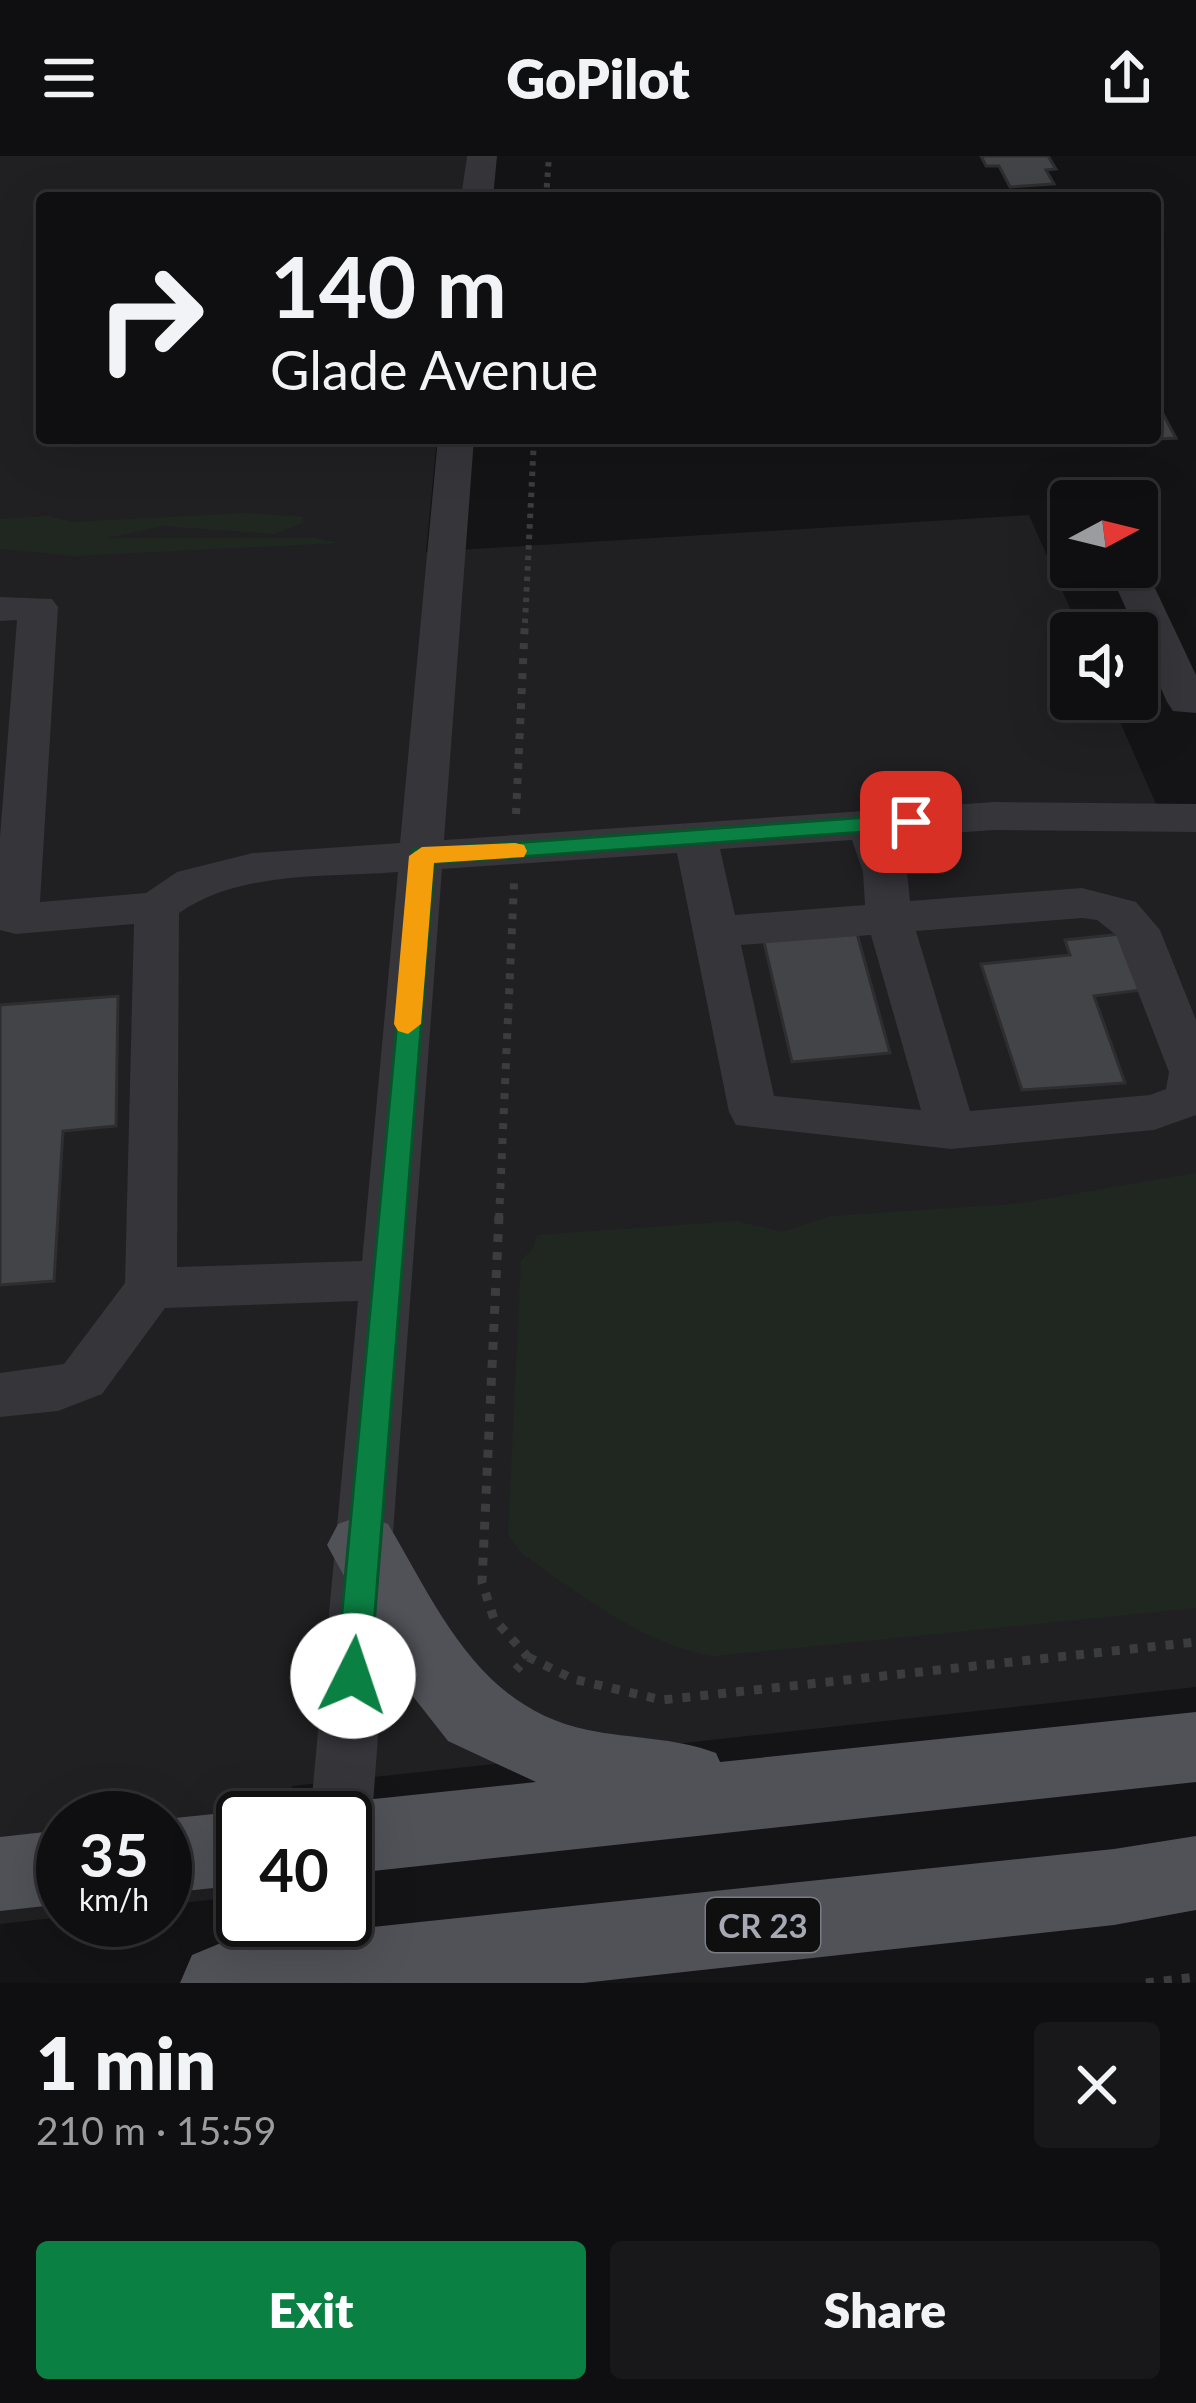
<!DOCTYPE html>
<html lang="en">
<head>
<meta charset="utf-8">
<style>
  :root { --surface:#0f0e10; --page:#181719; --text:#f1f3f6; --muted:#9b9c9f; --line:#2f2e30; --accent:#0b8043 }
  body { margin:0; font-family:Lato,sans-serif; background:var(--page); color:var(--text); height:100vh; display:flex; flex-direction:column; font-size:45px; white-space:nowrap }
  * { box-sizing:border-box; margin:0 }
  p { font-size:39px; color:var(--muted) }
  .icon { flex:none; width:66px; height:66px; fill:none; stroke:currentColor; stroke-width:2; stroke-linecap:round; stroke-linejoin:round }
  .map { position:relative; height:1827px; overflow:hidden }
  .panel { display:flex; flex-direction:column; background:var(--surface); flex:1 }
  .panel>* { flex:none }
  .guide { position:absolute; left:36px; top:36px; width:1125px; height:252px; border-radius:12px; box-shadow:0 12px 48px #0002,0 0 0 3px var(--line); background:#0f0e10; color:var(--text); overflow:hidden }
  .needle { width:78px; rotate:83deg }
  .controls { position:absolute; left:1050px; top:324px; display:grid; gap:24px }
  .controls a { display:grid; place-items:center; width:108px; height:108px; border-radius:12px; background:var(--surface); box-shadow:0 12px 48px #0002,0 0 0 3px var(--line); font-size:60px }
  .speed { position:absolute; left:36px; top:1635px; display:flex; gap:24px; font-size:60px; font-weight:700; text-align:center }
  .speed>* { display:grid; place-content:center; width:156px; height:156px; border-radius:50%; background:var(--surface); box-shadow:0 12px 48px #0002,0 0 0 3px var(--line); line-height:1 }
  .speed small { font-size:30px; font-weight:400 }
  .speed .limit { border:6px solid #111; border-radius:18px; background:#fff; color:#111 }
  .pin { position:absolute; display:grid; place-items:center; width:102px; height:102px; color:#fff; margin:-51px; border-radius:24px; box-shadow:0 6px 18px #0006 }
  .me { position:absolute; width:132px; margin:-66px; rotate:4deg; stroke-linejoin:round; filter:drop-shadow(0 0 9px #0008) }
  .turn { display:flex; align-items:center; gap:42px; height:252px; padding:0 36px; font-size:54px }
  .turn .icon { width:156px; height:156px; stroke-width:2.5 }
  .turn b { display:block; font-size:84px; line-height:102px }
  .round { display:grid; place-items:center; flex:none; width:126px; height:126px; border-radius:12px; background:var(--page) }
  .headline { display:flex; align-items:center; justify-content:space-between; height:204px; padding:0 36px }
  h1 { font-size:72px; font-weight:800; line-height:90px }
  .cta { display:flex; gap:24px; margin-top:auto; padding:24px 36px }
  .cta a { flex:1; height:138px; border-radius:12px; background:var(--accent); color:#fff; font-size:48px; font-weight:800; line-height:138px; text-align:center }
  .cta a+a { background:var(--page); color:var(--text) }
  header { display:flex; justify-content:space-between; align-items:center; height:156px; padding:0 36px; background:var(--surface); font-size:54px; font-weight:800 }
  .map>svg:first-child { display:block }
  .built { fill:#202022 }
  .green { fill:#202721 }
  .building { fill:#434448; stroke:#2e2e31; stroke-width:3 }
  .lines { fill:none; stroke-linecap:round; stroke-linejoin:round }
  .path-far2 { stroke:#3b3c40; stroke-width:6; stroke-dasharray:4.5 6; stroke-linecap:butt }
  .path-far1 { stroke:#3b3c40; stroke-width:8; stroke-dasharray:6 9; stroke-linecap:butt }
  .path { stroke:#3b3c40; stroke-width:9; stroke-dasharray:8 10; stroke-linecap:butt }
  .minor { fill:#35353a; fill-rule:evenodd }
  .major { fill:#515258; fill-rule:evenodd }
  .route { fill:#0b8043; stroke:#07532c; stroke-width:3 }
  .slow { fill:#f59e0b }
  .labels { text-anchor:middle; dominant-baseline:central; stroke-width:9; stroke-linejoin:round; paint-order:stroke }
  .shield { fill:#0f0f10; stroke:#797b83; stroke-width:3 }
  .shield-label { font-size:33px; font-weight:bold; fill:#a6a9b4 }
</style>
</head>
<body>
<header><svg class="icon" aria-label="menu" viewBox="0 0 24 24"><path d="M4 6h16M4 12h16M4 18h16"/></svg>GoPilot<svg class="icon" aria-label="share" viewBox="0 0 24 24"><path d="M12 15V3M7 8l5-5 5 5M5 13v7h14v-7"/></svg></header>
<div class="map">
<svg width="1196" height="1827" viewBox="0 0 1196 1827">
  <rect width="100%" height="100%" fill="#141315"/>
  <!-- built -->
  <path class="built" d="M0,0H467L463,42H42V282H437L426,396L1029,359L1081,477H1071V543H1110L1163,664L1196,662V1531L292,1630L288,1662H243V1740L165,1749V1662H63V1761L0,1768Z"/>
  <!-- green -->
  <path class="green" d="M245,357L303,361V367L274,378L163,370L106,382H315L339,387L73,400L0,393V363L48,360L72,366Z
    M1196,1017V1452L714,1500C644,1490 578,1436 521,1397L508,1378L521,1105L534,1091L537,1079L737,1065L782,1076L831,1060L1014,1048Z"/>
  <!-- building -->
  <path class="building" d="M981,0H1048L1056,13L1046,14L1054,28L1010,31L999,10H986Z
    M1155,258H1163L1176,282L1117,285L1115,282H1155Z
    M856,774L890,897L792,906L763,782Z
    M1120,778L1141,834L1094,840L1125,927L1022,934L981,808L1070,799L1065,784Z
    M118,840L116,970L63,975L54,1125L0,1129V849Z"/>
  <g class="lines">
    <!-- path-far2 -->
    <path class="path-far2" d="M546,42L549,0
      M525,467L534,282"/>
    <!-- path-far1 -->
    <path class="path-far1" d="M516,658L525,464
      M499,1063L514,727"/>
    <!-- path -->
    <path class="path" d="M499,1060L482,1426L494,1463L528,1501L516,1514
      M528,1501L573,1523L662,1544L1196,1486
      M1146,1827L1196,1821"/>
    <!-- minor -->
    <path class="minor" d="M467,0H497L493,42H461Z
      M438,282H474L444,684L994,646L1196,648V676L994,674L895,681L907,716L910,745L1082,732L1136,746L1160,774L1196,864V959L1154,974L951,993L736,969L729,956L677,697L442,713L372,1662L363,1682L345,1689V1662H310L358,1145L165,1152L102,1238L58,1255L0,1261V1217L64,1208L125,1127L134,768L16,778L0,774V681L17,464L0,465V441L52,443L58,451L40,746L146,737L177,716L253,697L400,687ZM852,684L863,716L865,749L735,759L720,693ZM398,716L362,1105L177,1111L179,757C241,714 325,722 398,716ZM1082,762L1097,764L1116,779L1169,916L1166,933L1150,939L970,955L916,775ZM871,779L921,954L774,940L741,789Z
      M1134,416L1148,420L1153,428L1196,519V557L1173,555L1167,546L1115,428L1120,420Z"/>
    <!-- major -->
    <path class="major" d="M363,1359L388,1368C439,1454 479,1552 588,1574C631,1583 674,1581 716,1597L720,1606L1196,1556V1626L345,1718V1662H315L317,1656L345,1646L536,1626L448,1585L404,1529L327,1389L338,1368Z
      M243,1655L260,1662H243V1729L165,1737V1663Z
      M63,1674V1748L0,1755V1681Z
      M1196,1680V1754L1114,1769L583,1827H180L192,1799L221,1787L1114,1693Z"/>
  </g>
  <!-- route -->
  <path class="route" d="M911,658L920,660L923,666L920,672L434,707L370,1520L365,1530L353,1535L341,1530L336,1520L413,694Z"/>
  <!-- slow -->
  <path class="slow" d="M515,687L524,689L527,695L524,701L434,707L421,868L408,878L398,875L394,868L409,700L422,691Z"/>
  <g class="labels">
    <!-- shield labels -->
    <rect class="shield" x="706" y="1742" width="114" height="54" rx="9"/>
    <g class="shield-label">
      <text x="763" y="1769">CR 23</text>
    </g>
  </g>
</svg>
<div class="controls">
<a><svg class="needle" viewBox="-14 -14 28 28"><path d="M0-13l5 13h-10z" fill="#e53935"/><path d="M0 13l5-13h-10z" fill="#9b9c9f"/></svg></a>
<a><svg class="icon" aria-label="sound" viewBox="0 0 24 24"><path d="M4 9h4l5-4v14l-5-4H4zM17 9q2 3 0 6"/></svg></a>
</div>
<div class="speed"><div>35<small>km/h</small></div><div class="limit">40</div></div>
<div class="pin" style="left:911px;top:666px;background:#d93025"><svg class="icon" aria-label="arrive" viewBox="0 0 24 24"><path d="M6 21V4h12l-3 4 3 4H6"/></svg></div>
<svg class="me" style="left:353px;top:1520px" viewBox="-20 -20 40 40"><circle r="19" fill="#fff"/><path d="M0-13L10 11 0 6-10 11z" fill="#0b8043"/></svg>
<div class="guide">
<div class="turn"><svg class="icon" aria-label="right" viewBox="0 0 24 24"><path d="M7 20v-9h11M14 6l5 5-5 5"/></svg><div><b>140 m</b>Glade Avenue</div></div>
</div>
</div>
<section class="panel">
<div class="headline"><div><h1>1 min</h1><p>210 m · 15:59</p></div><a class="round"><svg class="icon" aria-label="close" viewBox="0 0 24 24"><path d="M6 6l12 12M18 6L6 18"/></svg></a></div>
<div class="cta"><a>Exit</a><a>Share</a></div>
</section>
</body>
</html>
